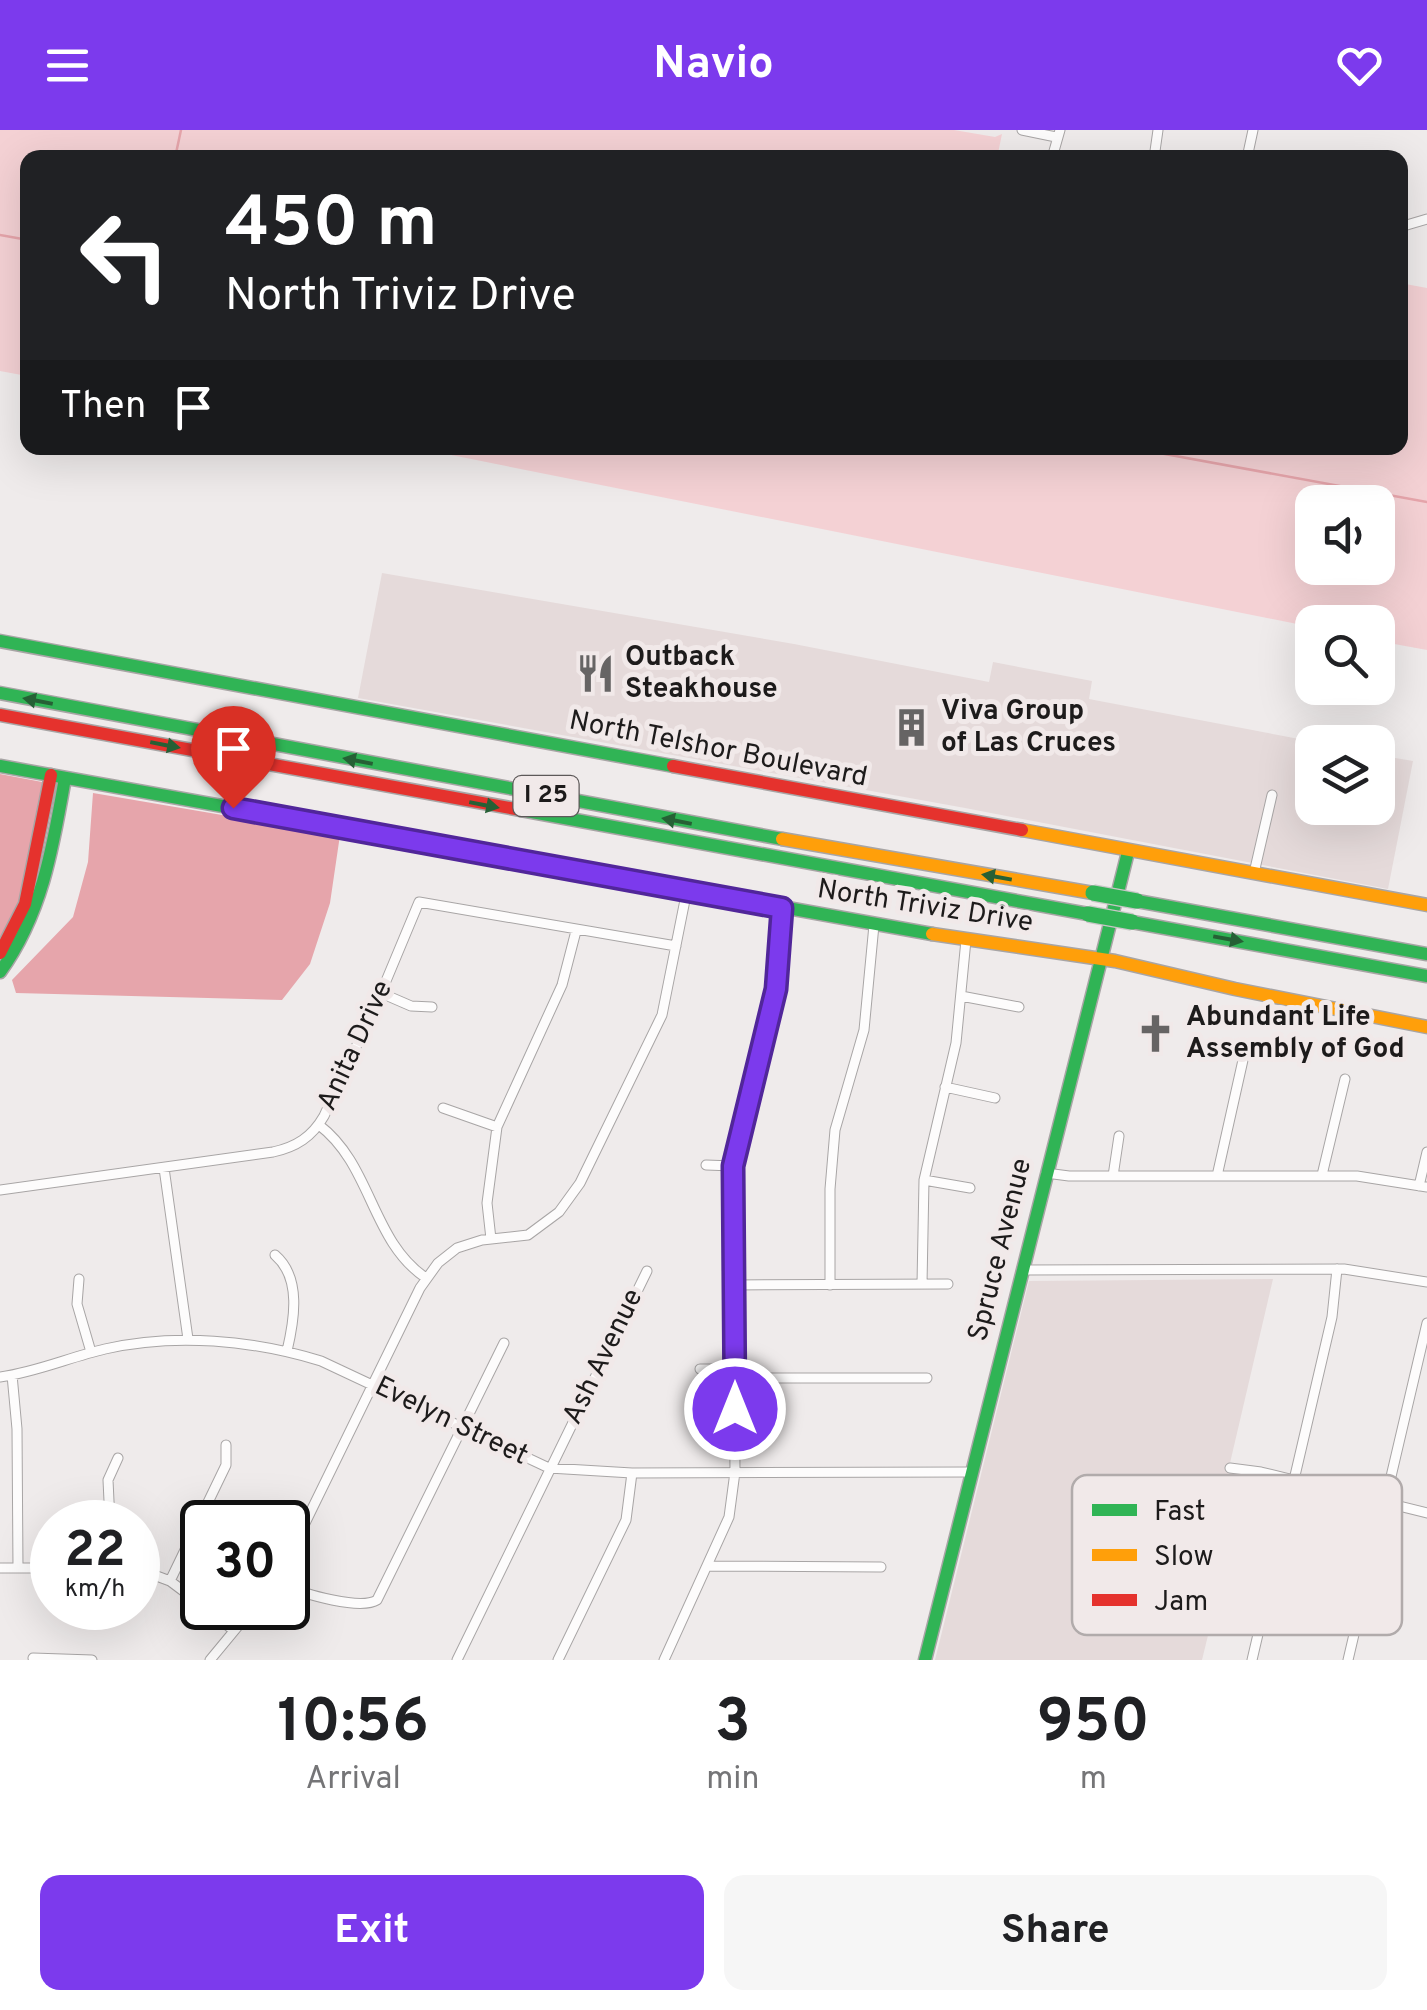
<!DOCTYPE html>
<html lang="en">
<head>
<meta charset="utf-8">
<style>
  :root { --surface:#fff; --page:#f6f6f6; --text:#202124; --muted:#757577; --accent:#7c3aed }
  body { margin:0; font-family:Overpass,sans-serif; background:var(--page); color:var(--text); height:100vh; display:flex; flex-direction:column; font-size:38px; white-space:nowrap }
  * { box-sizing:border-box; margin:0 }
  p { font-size:32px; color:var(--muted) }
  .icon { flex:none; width:55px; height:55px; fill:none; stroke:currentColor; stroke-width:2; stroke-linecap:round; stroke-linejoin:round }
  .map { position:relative; height:1530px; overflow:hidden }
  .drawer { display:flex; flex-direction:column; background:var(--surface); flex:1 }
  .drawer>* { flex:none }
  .banner { position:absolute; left:20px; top:20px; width:1388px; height:305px; border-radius:20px; box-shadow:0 10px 40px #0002; background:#202124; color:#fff; overflow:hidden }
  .fabs { position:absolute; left:1295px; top:355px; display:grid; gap:20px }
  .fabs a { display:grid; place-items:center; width:100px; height:100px; border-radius:20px; background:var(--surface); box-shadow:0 10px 40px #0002; font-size:50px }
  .speed { position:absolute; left:30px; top:1370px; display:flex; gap:20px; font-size:50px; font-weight:700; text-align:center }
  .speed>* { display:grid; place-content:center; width:130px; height:130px; border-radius:50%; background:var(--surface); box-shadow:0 10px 40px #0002; line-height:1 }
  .speed small { font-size:25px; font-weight:400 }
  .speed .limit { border:5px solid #111; border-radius:15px; background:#fff; color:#111 }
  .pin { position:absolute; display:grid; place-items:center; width:85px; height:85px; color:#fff; margin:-102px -42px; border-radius:50% 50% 50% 0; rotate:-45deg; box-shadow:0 0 10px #0007 }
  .pin .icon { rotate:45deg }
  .me { position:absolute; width:110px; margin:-55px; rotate:0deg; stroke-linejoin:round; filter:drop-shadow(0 0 8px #0008) }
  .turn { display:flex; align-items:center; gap:35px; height:210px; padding:0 40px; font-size:45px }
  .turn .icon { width:130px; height:130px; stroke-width:2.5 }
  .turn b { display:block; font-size:70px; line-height:85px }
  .then { display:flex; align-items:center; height:95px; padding:0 40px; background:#0003; gap:20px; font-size:38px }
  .eta { display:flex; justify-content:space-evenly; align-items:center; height:170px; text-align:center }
  .eta b { font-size:60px; font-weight:700; line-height:70px }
  .button { display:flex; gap:20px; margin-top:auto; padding:20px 40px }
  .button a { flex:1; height:115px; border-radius:20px; background:var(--accent); color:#fff; font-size:40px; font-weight:700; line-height:115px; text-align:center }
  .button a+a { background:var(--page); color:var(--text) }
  header { display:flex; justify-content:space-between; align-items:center; height:130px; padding:0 40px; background:var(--accent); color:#fff; font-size:45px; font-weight:700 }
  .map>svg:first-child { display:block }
  .built { fill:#e5dada }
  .green { fill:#f4d1d4; fill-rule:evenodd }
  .water { fill:#e6a5ab }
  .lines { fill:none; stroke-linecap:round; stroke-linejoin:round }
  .stream { stroke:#e6a5ab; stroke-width:2.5 }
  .street-casing { stroke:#a8a5a5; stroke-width:11 }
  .fast-casing { stroke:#a8a5a5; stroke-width:15 }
  .slow-casing { stroke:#a8a5a5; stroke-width:15 }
  .jam-casing { stroke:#a8a5a5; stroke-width:15 }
  .street { stroke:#fdfcfc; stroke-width:9 }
  .fast { stroke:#30b455; stroke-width:12 }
  .slow { stroke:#ff9f0a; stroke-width:12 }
  .jam { stroke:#e5322d; stroke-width:12 }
  .fast-bridge-casing { stroke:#c8c6c6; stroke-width:18; stroke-linecap:butt }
  .fast-bridge { stroke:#30b455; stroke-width:15 }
  .oneway { fill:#266035 }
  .route-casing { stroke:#51269a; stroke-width:25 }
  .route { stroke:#7c3aed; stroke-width:18 }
  .labels { text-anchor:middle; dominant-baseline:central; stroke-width:10; stroke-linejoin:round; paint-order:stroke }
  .shield { fill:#f1e9e9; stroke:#5d5959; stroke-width:2.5 }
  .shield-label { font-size:25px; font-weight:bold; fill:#1d1b1b }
  .poi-label { font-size:28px; font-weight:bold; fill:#1d1b1b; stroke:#f1e9e9; text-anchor:start }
  .street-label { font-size:28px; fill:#1d1b1b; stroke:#f1e9e9 }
  .key { fill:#f1e9e9; stroke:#b1abab; stroke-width:2.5 }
  .key-label { font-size:28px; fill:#1d1b1b }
</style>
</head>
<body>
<header><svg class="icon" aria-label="menu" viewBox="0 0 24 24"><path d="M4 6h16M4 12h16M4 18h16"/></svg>Navio<svg class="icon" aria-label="heart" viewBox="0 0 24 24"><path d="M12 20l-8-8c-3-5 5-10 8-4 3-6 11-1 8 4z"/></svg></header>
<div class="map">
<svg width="1427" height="1530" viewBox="0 0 1427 1530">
  <rect width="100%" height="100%" fill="#efebeb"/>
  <!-- built -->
  <path class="built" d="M382,443L794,514L989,552L993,532L1092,551L1089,569L1315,612L1312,678H1378V625L1413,631L1388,759L965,678L358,568Z
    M1273,1149L1230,1333L1249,1337L1202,1530H935L1029,1151Z"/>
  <!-- green -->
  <path class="green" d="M0,0H954L995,7L1002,4L997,28H28L27,246L0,241Z
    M1400,153L1427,158V520L1378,511V492H1312V497L416,318H1400ZM1312,372H1378V438H1312Z"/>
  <!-- water -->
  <path class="water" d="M0,644L58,655L25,780L0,813Z
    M93,663L340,705L330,773L310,834L282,870L16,863L12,850L73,787L88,732Z"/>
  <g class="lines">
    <!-- stream -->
    <path class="stream" d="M175,28L181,0
      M0,105L28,110
      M1132,318L1427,372"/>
    <defs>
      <path id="street" d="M1022,0L1056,7
        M1052,28L1060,0
        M1154,28L1158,0
        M1247,28L1253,0
        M1400,97L1427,89
        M1254,743L1272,665
        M381,863L411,876L432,877
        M961,866L1019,877
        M945,957L995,968
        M443,978L497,997
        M319,995C372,1035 371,1111 426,1148
        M706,1035L733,1036
        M164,1038L188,1209
        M1046,1043L1069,1046H1357L1427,1057
        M1322,1045L1345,949
        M1113,1046L1119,1006
        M1217,1046L1243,930
        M924,1050L970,1058
        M1419,1056L1427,1022
        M0,1060L273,1022C296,1017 312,1007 324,986L381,863L419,772L676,816
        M491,1109L487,1073L497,997L562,855L576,801
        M275,1125C302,1148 294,1191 287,1221
        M1022,1140L1344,1139L1427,1152
        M79,1149L77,1174L91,1222
        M922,1154L924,1050L956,913L966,810
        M734,1155L948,1154
        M830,1155V1059L835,1000L864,900L874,795
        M700,1239H735
        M12,1245L17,1299L18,1438
        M0,1247C37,1242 70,1227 105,1219C175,1203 253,1210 321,1231L549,1338L632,1343L972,1342
        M734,1248H927
        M1230,1338L1261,1342L1427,1383
        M110,1392L108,1350L118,1328
        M288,1428L420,1158L438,1133L457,1118L482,1110L528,1105L559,1082L580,1053L662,885L687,760
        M708,1436L881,1437
        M0,1438H52
        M138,1439L170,1451L202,1475
        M170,1451L226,1335V1315
        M288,1455C304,1465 361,1480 377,1470L504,1213
        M206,1478L233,1500
        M33,1528L92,1530
        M210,1530L253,1478
        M457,1530L647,1141
        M558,1530L626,1390L632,1343
        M664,1530L729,1387L735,1342L733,1036L776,859L782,778
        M1252,1530L1332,1187L1337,1139
        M1348,1530L1427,1193"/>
      <path id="fast" d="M0,511L673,636
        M0,563L782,709
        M0,636L932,804
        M521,680L1088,784
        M1137,771L1427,824
        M1132,792L1427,846
        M0,842C42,784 53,717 65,648
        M925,1530L1128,722"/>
      <path id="slow" d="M1022,700L1427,775
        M782,709L1093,763
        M932,804L1115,831L1235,859L1427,897"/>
      <path id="jam" d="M0,585L521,680
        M673,636L1022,700
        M0,823L25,774L51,645"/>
    </defs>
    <!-- street casing -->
    <use href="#street" class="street-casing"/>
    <!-- fast casing -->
    <use href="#fast" class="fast-casing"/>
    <!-- slow casing -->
    <use href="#slow" class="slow-casing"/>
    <!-- jam casing -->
    <use href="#jam" class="jam-casing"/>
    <!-- street -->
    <use href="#street" class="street"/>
    <!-- fast -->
    <use href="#fast" class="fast"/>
    <!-- slow -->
    <use href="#slow" class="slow"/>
    <!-- jam -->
    <use href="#jam" class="jam"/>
    <defs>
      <path id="fast-bridge" d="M1093,763L1137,771
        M1088,784L1132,792"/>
    </defs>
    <!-- fast-bridge casing -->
    <use href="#fast-bridge" class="fast-bridge-casing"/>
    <!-- fast-bridge -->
    <use href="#fast-bridge" class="fast-bridge"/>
  </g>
  <!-- one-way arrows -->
  <defs><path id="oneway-solid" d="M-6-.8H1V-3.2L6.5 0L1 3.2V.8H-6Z" transform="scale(2.5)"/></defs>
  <g class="oneway">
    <use href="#oneway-solid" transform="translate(38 571) rotate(-169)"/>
    <use href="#oneway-solid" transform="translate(165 615) rotate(11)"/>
    <use href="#oneway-solid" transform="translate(358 631) rotate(-169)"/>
    <use href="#oneway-solid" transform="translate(484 675) rotate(11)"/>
    <use href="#oneway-solid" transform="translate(677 691) rotate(-169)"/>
    <use href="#oneway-solid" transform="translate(997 747) rotate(-170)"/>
    <use href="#oneway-solid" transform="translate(1228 809) rotate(10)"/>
  </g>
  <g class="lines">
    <defs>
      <path id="route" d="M233,678L782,778L776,859L733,1036L735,1279"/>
    </defs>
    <!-- route casing -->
    <use href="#route" class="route-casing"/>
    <!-- route -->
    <use href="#route" class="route"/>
  </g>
  <!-- icons -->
  <defs>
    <symbol id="restaurant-bare" viewBox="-9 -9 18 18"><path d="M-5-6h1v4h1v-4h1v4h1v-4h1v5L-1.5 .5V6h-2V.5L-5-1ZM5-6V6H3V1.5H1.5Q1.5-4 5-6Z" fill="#666464" stroke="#f1e9e9" stroke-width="2.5" paint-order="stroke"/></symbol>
    <symbol id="building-bare" viewBox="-9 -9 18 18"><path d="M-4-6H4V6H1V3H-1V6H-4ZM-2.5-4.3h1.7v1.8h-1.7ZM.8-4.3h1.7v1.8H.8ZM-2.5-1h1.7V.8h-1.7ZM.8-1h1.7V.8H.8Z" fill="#666464" stroke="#f1e9e9" stroke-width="2.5" paint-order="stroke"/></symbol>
    <symbol id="church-bare" viewBox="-9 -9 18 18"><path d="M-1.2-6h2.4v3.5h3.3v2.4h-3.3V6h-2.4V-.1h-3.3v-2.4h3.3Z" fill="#666464" stroke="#f1e9e9" stroke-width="2.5" paint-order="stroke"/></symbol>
  </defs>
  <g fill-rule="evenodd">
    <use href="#restaurant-bare" x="568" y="516" width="55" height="55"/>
    <use href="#building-bare" x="884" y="570" width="55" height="55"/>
    <use href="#church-bare" x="1128" y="876" width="55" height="55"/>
  </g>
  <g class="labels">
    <!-- shield labels -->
    <rect class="shield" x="513.5" y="646" width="65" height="40" rx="8"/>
    <g class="shield-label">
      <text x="546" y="666">I 25</text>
    </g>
    <!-- poi labels -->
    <g class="poi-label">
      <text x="625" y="528">Outback<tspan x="625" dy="32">Steakhouse</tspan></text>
      <text x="941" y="582">Viva Group<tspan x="941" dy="32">of Las Cruces</tspan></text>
      <text x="1186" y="888">Abundant Life<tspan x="1186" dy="32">Assembly of God</tspan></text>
    </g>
    <!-- street labels -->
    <g class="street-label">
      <text transform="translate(718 620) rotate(11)">North Telshor Boulevard</text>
      <text transform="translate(925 777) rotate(9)">North Triviz Drive</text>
      <text transform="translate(356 916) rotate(-65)">Anita Drive</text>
      <text transform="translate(1001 1120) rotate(-76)">Spruce Avenue</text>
      <text transform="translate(604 1227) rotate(-64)">Ash Avenue</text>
      <text transform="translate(451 1292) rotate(26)">Evelyn Street</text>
    </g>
  </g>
  <!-- legend -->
  <rect x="1072" y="1345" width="330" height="160" rx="15" class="key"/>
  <rect x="1092" y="1374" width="45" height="12" fill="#30b455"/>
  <rect x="1092" y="1419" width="45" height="12" fill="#ff9f0a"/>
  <rect x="1092" y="1464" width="45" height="12" fill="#e5322d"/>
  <g class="key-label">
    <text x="1154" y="1390">Fast</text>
    <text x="1154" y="1435">Slow</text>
    <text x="1154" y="1480">Jam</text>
  </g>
</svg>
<div class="fabs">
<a><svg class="icon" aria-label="sound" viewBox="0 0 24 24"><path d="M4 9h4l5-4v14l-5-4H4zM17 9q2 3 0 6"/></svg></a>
<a><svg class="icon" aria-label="search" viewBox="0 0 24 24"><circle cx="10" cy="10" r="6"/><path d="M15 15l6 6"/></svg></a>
<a><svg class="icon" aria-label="layers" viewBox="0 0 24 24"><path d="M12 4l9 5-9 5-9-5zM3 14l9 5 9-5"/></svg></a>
</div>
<div class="speed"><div>22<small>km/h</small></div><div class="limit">30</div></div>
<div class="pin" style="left:233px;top:678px;background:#d93025"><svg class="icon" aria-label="arrive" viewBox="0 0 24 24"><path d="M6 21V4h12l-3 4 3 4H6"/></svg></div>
<svg class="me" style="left:735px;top:1279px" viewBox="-20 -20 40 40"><circle r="17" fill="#7c3aed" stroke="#fff" stroke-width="3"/><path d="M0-11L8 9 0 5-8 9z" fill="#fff"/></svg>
<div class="banner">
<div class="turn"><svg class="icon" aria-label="left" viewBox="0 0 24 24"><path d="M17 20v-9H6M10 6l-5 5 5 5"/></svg><div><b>450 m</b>North Triviz Drive</div></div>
<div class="then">Then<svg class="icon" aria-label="arrive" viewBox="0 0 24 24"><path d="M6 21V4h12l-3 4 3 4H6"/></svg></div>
</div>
</div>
<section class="drawer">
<div class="eta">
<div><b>10:56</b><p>Arrival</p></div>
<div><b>3</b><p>min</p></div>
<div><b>950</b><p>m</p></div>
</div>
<div class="button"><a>Exit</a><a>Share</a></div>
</section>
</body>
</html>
